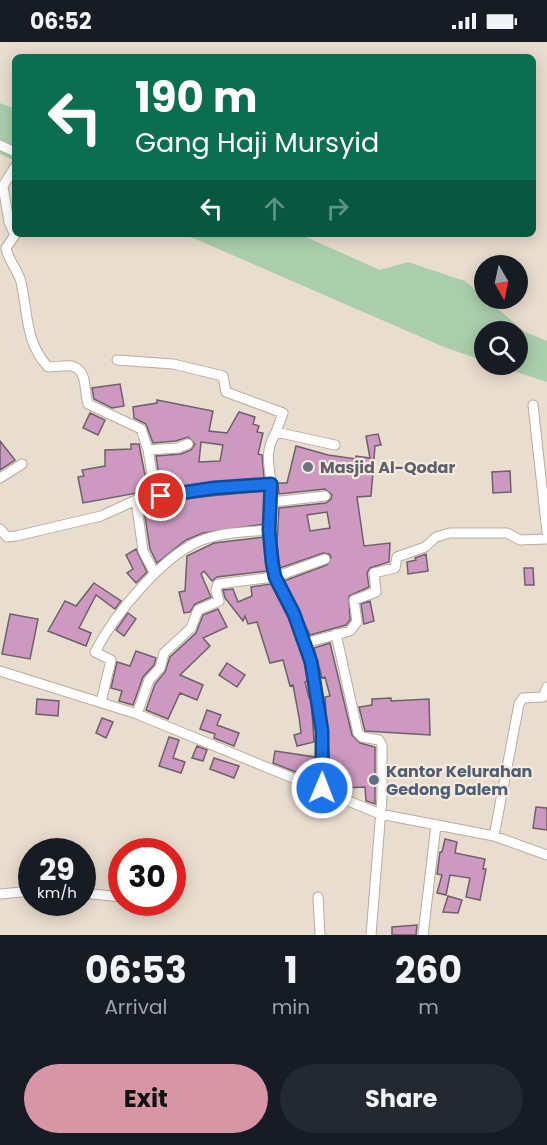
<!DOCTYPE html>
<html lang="en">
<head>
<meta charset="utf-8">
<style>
  :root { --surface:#171b24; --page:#242831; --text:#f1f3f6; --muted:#9ea1a6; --accent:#d796a6 }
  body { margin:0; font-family:Poppins,sans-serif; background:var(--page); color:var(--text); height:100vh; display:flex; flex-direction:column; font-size:22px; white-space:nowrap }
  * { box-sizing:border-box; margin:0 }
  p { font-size:20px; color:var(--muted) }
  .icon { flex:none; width:33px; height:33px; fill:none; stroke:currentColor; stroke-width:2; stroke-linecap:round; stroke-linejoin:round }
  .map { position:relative; height:893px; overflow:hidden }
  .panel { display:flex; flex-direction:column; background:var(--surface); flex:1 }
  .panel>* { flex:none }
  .guide { position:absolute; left:12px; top:12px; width:524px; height:183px; border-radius:9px; box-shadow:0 3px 15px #0003; background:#0b6e4f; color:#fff; overflow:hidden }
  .needle { width:39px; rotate:171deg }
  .tools { position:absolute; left:474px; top:213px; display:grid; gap:12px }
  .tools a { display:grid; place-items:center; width:54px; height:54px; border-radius:50%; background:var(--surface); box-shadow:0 3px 15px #0003; font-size:30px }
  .speed { position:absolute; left:18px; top:796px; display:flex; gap:12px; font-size:30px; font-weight:700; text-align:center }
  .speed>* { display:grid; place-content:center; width:78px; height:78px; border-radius:50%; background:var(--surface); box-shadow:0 3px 15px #0003; line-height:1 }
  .speed small { font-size:15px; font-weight:400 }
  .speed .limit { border:9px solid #d22; background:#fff; color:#111 }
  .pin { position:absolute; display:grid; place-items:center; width:51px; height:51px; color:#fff; margin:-26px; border:3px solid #fff; border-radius:50%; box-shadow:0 2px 6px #0007 }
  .me { position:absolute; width:66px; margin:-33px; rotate:1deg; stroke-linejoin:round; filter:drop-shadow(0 0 4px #0008) }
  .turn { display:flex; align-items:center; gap:21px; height:126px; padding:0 24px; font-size:27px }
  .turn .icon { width:78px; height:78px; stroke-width:2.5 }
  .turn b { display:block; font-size:42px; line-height:51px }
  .lanes { display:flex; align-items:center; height:57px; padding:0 24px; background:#0003; justify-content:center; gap:30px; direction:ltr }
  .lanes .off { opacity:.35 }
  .eta { display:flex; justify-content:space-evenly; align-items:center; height:102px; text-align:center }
  .eta b { font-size:36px; font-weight:700; line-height:42px }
  .button { display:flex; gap:12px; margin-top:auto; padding:12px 24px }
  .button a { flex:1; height:69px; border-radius:36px; background:var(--accent); color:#111; font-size:24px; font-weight:700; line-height:69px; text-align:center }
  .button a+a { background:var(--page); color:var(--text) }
  .status { display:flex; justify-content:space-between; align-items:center; height:42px; padding:0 30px; background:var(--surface); direction:ltr }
  .status svg { height:16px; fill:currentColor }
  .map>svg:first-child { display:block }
  .green { fill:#aaceac }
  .building { fill:#cd99c1; stroke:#6e606b; stroke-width:1.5; fill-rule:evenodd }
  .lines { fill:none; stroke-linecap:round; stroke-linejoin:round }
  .street-casing { stroke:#b8ac9e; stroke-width:11 }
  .street { stroke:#fff; stroke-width:9 }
  .route-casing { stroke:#114b97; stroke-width:15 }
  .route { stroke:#1a73e8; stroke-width:10 }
  .worship-dot { fill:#6b7280; stroke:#f6eadc; stroke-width:2 }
  .service-dot { fill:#5c6f8a; stroke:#f6eadc; stroke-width:2 }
  .labels { text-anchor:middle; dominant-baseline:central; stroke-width:4.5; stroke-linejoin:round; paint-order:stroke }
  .worship-label { font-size:16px; font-weight:bold; fill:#5b616d; stroke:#f6eadc; text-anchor:start }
  .service-label { font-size:16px; font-weight:bold; fill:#4e5e75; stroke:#f6eadc; text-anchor:start }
</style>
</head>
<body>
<div class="status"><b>06:52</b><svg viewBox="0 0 49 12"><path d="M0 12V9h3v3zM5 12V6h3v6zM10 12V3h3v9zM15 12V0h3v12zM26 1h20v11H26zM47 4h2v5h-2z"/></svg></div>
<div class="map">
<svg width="547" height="893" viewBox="0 0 547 893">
  <rect width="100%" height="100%" fill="#e9ddcf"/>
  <!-- green -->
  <path class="green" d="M0,61L15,67V119L0,112Z
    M184,192H299L380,228L408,220L465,239L525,290L547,299V340L495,323L518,322V290H484V319L444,305Z"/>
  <!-- building -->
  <path class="building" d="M120,342L124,364L112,366L94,357L92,346Z
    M157,358L213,369L209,389L227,391L239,370L255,375L253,382L259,384L257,390L263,391L258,412L262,413L264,436L161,447L156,414L181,412L191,408L195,402L188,395L176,399L153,401L146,382L134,376L133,365L157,361ZM201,400L223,403L220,419L199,420Z
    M90,371L105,378L98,393L83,386Z
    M378,392L381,403L375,404L371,454L357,455L364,504L390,501L389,520L370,526L367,531L369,545L349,554L350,578L346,583L310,593L284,539L327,523L331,515L329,512L323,511L280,526L277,501L279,466L326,461L331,457L332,453L325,447L279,452L278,441H287L296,404L328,413L356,417V414L370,416L366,394ZM327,470L330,486L310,489L307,473Z
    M0,399L15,418L0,428Z
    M131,402H139L148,449L83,461L78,435L84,434L82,428L105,424V408L131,407Z
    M510,429L511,450L493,451L492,430Z
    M265,449V482L203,491L186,498L157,521L150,507L144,468L169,465L168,459L189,456Z
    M264,495L267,529L217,535L212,539L204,529L201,532L211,555L195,562L190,570L184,571L179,550L185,549L187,514L214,501Z
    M136,507L147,530L136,541L127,531L133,527L126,513Z
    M426,512L428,529L408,532L407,520L416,518L415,516Z
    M524,526H533L534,543H525Z
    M94,541L121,559L115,567L96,553L79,586L91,591L86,604L48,589L65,559L76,564Z
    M271,542L290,579L303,615L308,639L305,640L309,656H311L314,700L297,704L294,693L301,691L299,675L293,643L290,644L283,618L270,621L257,580L248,582L245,574L243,579L225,556L223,548L233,547L238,560L252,554L251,545Z
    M370,559L374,579L364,582L361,562Z
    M218,567L227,585L203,596L210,604L180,633L203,643L197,658L180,651L168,677L146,668L155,642L165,630L170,615L196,591L203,573Z
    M128,571L136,577L124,594L116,588Z
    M10,572L38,577L30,617L2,612Z
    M330,601L352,693L360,701L375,705V762L366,759L365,745L343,746L342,724H330L325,655L330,654L325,635L322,636L314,606Z
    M136,609L156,616L154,623L143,635L133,663L119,659L122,649L111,646L117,620L130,624Z
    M227,621L245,633L237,645L219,633Z
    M391,656V659L429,657L430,693L365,689L359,665L372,663V657Z
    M37,657L59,659L58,674L36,672Z
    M207,668L221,673L217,683L239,691L234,704L214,696L215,692L200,687Z
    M102,676L113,680L106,696L96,691Z
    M169,695L179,698L173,716L185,720L181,731L159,724Z
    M197,704L207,708L203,719L192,716Z
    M275,709L315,715L311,736L273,721Z
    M214,716L239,724L234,736L210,727Z
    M536,765L547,766V788L533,786Z
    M445,797L457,800L455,811L485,817L483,827H486L480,858L466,855L470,836L450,833L446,853L437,851L442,833L437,832L440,810H442Z
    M448,854L462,858L458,871L443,870Z
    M417,883L416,893H392V885Z"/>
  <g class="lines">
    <defs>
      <path id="street" d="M0,103L15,110
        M15,125L3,144L9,180L15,193L6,206C8,218 18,228 21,240C28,271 25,300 48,325C56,325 65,323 72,324C88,328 84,350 88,362L141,387L148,408L178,406L188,402
        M117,318L173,322L223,334L226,350L283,371L276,390
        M533,363L547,490
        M148,408L156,455
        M0,436L22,422
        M136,458L143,509L154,530
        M272,460L325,454
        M0,487L7,495L16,494L101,474L136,458L188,449L271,442
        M336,592L358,691L362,695L379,698L382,703V755L371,893
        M305,601L350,589L357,580L354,558L376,550L374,531L395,526L397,515L425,505L436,495L450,491H507L520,498L547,497
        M0,629L137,672L380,772L494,794L547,813
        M101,660L111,618L95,610C114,573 165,510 205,497C225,490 247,490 269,488
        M137,672L149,638L160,626L164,611L191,586L198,568L219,559L216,548L218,542L275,535L325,517
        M322,746C321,703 322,661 311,619C307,603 301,585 294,571C287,559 279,547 275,534C266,503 274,477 272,448C270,425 263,412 276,390L335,403
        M494,794L519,662L523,656L543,655L547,645
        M82,851L122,855
        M0,852L32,849
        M318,855L320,893
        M423,893L436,783"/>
    </defs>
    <!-- street casing -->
    <use href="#street" class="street-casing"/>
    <!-- street -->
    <use href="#street" class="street"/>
  </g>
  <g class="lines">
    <defs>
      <path id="route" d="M161,454L214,446L271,442L269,488L272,520L275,535L294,572L311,620L322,689V746"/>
    </defs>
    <!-- route casing -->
    <use href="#route" class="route-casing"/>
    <!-- route -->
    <use href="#route" class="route"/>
  </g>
  <!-- markers -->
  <circle class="worship-dot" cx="308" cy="425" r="6"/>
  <circle class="service-dot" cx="374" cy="738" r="6"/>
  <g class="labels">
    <!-- worship labels -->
    <g class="worship-label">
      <text x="320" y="425">Masjid Al-Qodar</text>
    </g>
    <!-- service labels -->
    <g class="service-label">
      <text x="386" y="729">Kantor Kelurahan<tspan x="386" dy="18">Gedong Dalem</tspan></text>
    </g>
  </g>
</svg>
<div class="tools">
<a><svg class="needle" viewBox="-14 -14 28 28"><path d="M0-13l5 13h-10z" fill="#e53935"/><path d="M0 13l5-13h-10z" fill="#9ea1a6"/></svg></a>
<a><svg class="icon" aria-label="search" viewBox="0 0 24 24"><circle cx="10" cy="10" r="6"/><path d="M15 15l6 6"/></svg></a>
</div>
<div class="speed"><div>29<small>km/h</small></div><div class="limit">30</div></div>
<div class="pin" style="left:161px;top:454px;background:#d93025"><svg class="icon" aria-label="arrive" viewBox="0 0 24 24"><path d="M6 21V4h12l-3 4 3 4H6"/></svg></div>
<svg class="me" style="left:322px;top:746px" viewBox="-20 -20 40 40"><circle r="17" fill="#1a73e8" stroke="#fff" stroke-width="3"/><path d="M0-11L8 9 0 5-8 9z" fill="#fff"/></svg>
<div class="guide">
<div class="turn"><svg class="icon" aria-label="left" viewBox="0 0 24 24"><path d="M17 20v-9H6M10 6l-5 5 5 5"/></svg><div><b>190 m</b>Gang Haji Mursyid</div></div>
<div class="lanes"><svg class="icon" aria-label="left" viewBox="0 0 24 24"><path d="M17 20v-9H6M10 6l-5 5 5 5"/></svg><svg class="icon off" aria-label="ahead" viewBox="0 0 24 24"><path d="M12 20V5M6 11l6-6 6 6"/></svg><svg class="icon off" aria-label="right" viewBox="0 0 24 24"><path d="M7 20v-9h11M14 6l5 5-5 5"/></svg></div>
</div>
</div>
<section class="panel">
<div class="eta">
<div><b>06:53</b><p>Arrival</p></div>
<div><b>1</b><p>min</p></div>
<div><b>260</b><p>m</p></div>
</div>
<div class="button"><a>Exit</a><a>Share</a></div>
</section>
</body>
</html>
